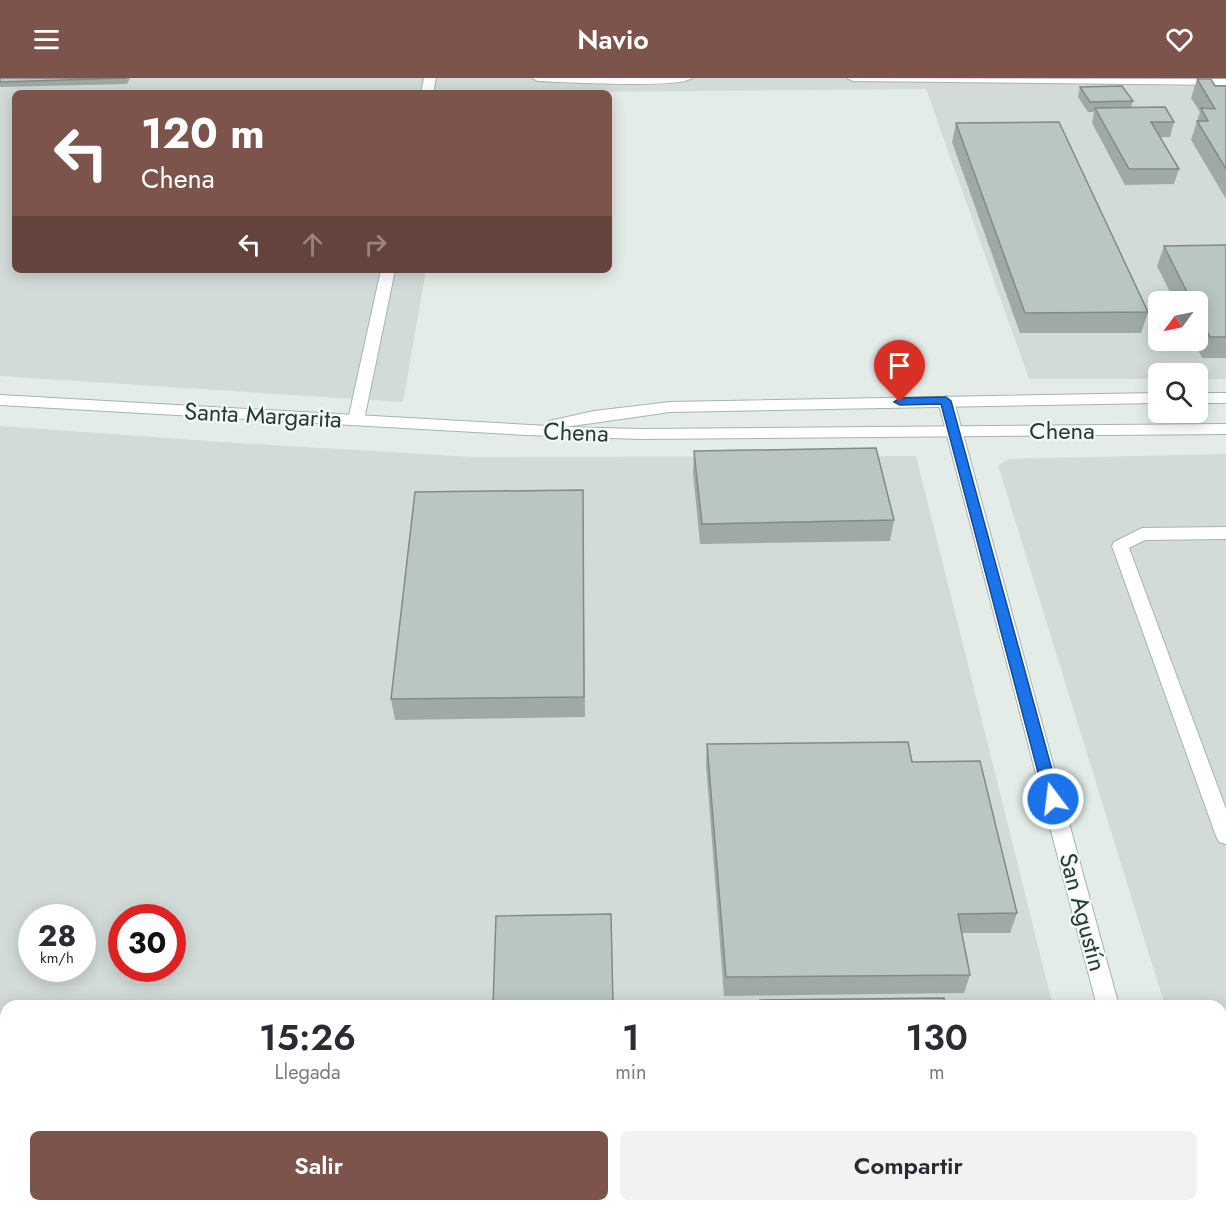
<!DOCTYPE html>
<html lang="es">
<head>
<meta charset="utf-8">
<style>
  :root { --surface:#fff; --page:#f2f2f3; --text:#2b2b33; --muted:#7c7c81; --accent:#7d544c }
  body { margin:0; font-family:Jost,sans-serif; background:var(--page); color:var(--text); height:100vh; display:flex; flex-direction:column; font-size:22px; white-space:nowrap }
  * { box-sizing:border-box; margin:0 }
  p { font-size:20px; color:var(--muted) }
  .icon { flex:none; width:33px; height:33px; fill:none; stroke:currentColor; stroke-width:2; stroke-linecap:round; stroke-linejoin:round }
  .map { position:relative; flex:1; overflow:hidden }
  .side { position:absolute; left:0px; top:922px; width:1227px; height:212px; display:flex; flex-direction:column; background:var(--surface); border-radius:18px 18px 0 0; box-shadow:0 3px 15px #0003 }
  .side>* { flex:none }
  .banner { position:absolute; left:12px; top:12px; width:600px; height:183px; border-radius:9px; box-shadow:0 3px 15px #0003; background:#7d544c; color:#fff; overflow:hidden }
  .needle { width:39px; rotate:237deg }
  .buttons { position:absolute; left:1148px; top:213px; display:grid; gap:12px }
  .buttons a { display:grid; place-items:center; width:60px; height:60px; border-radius:9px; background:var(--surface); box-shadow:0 3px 15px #0003; font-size:30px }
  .speed { position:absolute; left:18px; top:826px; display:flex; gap:12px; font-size:30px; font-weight:700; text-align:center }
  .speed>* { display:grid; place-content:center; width:78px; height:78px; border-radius:50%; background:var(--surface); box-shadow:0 3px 15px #0003; line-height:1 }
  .speed small { font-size:15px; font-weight:400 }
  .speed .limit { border:9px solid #d22; background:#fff; color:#111 }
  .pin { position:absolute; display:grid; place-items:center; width:51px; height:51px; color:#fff; margin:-62px -26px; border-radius:50% 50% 50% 0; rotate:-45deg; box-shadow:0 0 6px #0007 }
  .pin .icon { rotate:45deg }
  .me { position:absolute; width:66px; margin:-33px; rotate:345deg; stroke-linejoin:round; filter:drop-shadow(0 0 4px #0008) }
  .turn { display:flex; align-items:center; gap:21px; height:126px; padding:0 30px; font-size:27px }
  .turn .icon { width:78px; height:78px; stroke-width:2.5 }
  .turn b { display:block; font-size:42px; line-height:51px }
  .lanes { display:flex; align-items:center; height:57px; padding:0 30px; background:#0003; justify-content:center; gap:30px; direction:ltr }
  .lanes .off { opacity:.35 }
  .eta { display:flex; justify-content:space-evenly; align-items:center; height:102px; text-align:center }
  .eta b { font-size:36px; font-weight:600; line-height:42px }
  .cta { display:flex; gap:12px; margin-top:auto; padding:12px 30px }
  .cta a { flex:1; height:69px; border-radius:9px; background:var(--accent); color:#fff; font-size:24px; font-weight:600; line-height:69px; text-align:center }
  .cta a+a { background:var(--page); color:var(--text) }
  header { display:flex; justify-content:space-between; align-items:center; height:78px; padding:0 30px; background:var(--accent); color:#fff; font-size:27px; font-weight:600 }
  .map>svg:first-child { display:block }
  .built { fill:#d2dbd7; fill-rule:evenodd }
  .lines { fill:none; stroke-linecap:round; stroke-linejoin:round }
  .service-casing { stroke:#a7b3af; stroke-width:2 }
  .minor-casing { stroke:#a7b3af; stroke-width:2 }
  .tertiary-casing { stroke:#a7b3af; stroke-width:2 }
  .service { fill:#fff; fill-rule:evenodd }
  .minor { fill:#fff; fill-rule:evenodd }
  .tertiary { fill:#fff; fill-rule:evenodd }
  .wall { fill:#9faaa6 }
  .building { fill:#b9c6c1; stroke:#828b87; stroke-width:1.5 }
  .route { fill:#1a73e8; stroke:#114b97; stroke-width:1.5 }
  .labels { text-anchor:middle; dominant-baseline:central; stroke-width:4.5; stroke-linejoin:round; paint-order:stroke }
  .street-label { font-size:24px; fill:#253b35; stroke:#f4f8f6 }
</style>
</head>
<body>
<header><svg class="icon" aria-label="menu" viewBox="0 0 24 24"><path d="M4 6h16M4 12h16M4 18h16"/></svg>Navio<svg class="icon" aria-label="heart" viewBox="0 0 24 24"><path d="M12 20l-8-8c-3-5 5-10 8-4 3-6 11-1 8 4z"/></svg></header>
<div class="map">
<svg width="1226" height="1133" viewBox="0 0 1226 1133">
  <rect width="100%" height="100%" fill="#e4ece8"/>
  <!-- built -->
  <path class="built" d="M0,0H1226V301H1197V296H1158V301H1029L926,11L457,15H15V192H426L403,324L0,298ZM1158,224H1197V262H1158Z
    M0,348L236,365L473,379L916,378L1053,928H6V1128H1102L1103,1133H0ZM32,840H82V891H32ZM122,840H172V891H122Z
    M1226,376V1125L1221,1109V928H1165L998,387L1010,381Z"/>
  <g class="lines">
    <defs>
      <path id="service" d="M424,0H436L433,15H421Z
        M532,0H692C679,11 562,4 538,3Z
        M847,0L1226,1V7L853,3Z
        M381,192H395L364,342L356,347L348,342Z
        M1226,449V461L1145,462L1129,470L1226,731V766L1219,764L1216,758L1112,468L1114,464L1142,450Z"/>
      <path id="minor" d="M946,318L954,323L1119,928H1097L938,323Z
        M1150,1128H1174L1175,1133H1151Z"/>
      <path id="tertiary" d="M1158,315V325L670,334L565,349L640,351L1226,346V356L640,361L526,357L0,327V317L548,348L549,343L594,333L670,324Z
        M1197,315H1226V325H1197Z"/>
    </defs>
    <!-- service casing -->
    <use href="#service" class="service-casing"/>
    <!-- minor casing -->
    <use href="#minor" class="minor-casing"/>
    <!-- tertiary casing -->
    <use href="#tertiary" class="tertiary-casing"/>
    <!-- service -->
    <use href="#service" class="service"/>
    <!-- minor -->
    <use href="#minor" class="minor"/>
    <!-- tertiary -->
    <use href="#tertiary" class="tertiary"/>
  </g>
  <!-- wall -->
  <path class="wall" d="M0,0H130L127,6L0,9Z
    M1210,0H1226V1H1211Z
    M1197,1L1215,8H1226V121L1191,62L1200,34L1191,20Z
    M1080,9L1133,23L1131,29L1174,44L1170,59H1160L1179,91L1174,106L1125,107L1092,45L1094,34H1088L1078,19Z
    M956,45L1148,234L1141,255H1020L952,64Z
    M1226,167V280H1202L1194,262H1197V224H1175L1157,188L1164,168Z
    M694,373L894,442L890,463L700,466L693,394Z
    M583,412L585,639L395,642L391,621Z
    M707,666L912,684L1017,835L1010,855H962L970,897L964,915L724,918L706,686Z
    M775,1128H900L901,1133H775Z"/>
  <!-- building -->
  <path class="building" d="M0,0H126L0,4Z
    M1197,1H1211L1215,8H1226V91L1197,43H1208L1201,30L1215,31Z
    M1122,8L1133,23L1090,24L1080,9Z
    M1165,29L1174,44H1151L1179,91H1129L1095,30Z
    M1059,44L1148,234L1025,235L956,45Z
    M1226,167V259H1210L1197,234V224H1192L1164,168Z
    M876,370L894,442L702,446L694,373Z
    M583,412L584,619L391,621L415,414Z
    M908,664L912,684L980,683L1017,835L958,836L970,897L726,899L707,666Z
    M611,836L613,928H493L496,838Z
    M944,920L945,928H760V922Z
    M485,1128H619V1133H485Z
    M780,1128H900L901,1133H780Z"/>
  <!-- route -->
  <path class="route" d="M946,319L951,323L1060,721L1058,726H1047L1045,721L941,326L900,327L894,324L900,320Z"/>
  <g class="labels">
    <!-- street labels -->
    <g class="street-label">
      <text transform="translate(263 337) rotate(3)">Santa Margarita</text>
      <text x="1062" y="352">Chena</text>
      <text transform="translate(576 354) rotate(2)">Chena</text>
      <text transform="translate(1083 834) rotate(75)">San Agustín</text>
    </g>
  </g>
</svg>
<div class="buttons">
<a><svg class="needle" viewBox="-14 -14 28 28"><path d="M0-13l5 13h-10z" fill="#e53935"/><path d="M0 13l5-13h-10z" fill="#7c7c81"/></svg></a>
<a><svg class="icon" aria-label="search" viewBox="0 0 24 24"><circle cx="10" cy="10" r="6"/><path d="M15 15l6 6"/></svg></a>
</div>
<div class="speed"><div>28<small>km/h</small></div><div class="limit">30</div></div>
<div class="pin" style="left:900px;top:324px;background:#d93025"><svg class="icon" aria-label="arrive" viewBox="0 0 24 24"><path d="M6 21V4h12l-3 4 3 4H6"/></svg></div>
<svg class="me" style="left:1053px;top:721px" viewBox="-20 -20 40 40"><circle r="17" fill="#1a73e8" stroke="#fff" stroke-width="3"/><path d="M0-11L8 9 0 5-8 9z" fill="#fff"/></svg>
<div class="banner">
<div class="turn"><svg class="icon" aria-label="left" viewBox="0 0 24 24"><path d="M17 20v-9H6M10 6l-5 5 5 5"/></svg><div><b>120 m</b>Chena</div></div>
<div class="lanes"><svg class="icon" aria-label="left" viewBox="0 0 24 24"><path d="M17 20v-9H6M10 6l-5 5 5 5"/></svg><svg class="icon off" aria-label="ahead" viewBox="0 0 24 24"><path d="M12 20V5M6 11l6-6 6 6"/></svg><svg class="icon off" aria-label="right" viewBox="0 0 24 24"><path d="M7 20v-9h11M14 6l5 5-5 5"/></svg></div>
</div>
<section class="side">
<div class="eta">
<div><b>15:26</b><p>Llegada</p></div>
<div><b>1</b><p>min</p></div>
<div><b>130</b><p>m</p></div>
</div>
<div class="cta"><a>Salir</a><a>Compartir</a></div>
</section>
</div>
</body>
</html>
